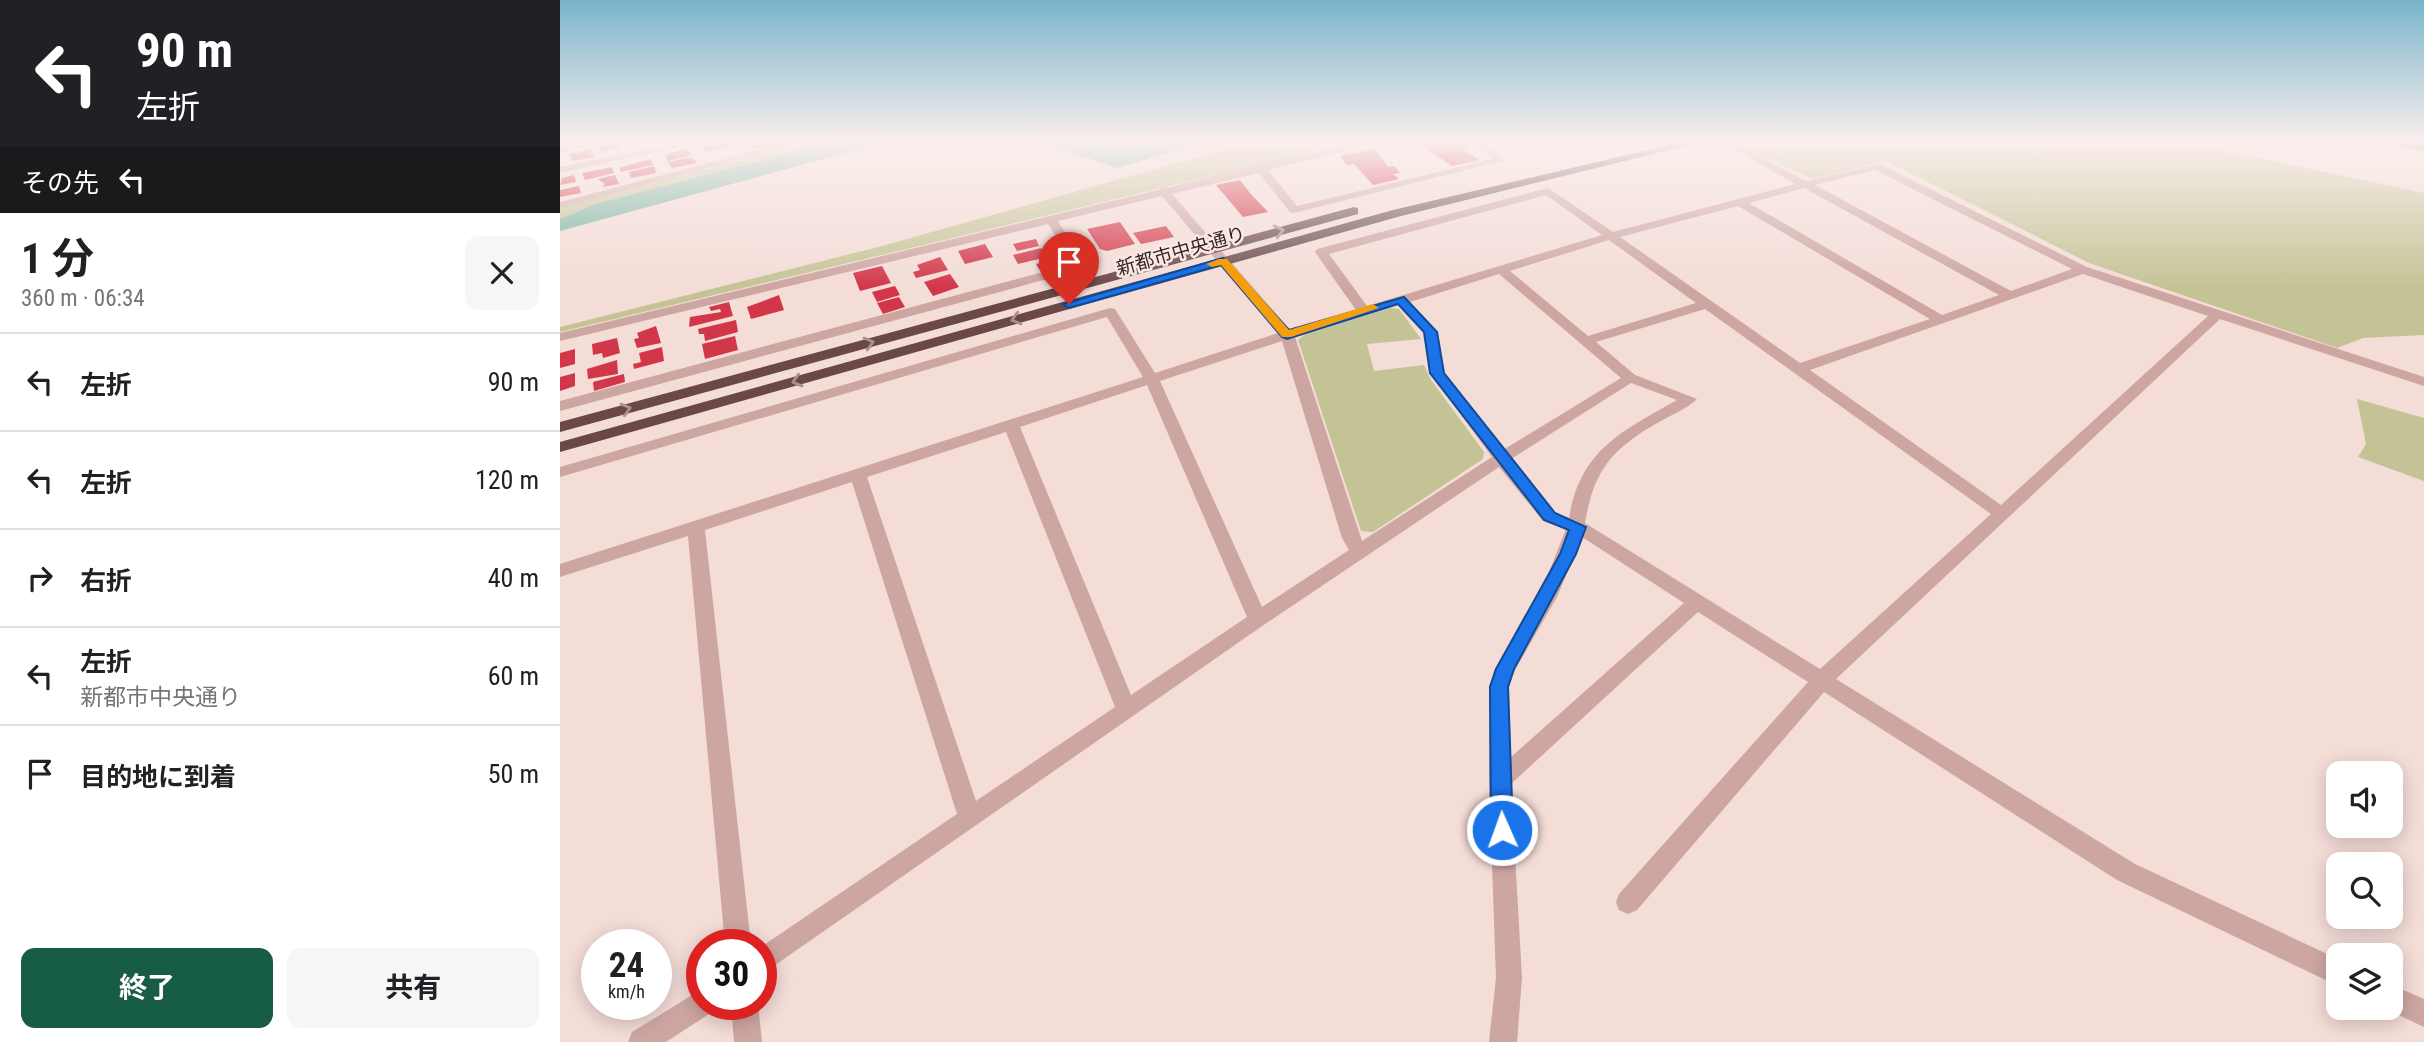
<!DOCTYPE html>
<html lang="ja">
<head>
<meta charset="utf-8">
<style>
  :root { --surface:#fff; --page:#f6f6f6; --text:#202124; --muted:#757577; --line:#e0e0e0; --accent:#175c47 }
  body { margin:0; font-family:"Roboto Condensed","Noto Sans JP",sans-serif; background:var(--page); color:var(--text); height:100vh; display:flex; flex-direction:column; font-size:26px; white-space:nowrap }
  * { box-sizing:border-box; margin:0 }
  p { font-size:23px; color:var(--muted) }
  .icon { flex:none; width:38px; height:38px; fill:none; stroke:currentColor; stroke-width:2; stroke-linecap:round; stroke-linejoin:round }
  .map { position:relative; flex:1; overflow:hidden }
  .panel { display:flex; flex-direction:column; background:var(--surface); width:560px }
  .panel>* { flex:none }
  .hud { background:#202124; color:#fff; overflow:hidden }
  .tools { position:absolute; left:1766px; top:761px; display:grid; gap:14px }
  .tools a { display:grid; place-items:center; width:77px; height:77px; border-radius:14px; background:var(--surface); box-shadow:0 4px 18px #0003; font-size:35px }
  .speed { position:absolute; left:21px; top:929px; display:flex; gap:14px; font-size:35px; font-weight:700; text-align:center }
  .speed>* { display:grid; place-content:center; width:91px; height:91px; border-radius:50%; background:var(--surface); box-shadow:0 4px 18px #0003; line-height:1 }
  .speed small { font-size:18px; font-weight:400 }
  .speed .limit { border:10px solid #d22; background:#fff; color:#111 }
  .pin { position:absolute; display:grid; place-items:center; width:60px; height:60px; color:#fff; margin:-72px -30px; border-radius:50% 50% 50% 0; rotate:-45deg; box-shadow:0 0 7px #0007 }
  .pin .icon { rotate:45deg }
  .me { position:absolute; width:77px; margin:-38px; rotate:358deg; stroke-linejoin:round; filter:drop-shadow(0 0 5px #0008) }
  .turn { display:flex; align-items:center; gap:24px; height:147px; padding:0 21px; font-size:32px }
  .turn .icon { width:91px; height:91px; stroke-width:2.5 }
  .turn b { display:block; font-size:49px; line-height:60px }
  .then { display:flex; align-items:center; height:66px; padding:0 21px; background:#0003; gap:14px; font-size:26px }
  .round { display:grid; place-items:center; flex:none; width:74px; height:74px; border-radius:14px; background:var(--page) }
  .head { display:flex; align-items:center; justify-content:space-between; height:119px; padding:0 21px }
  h1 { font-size:42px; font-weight:700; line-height:52px }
  .cta { display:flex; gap:14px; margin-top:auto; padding:14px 21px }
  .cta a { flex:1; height:80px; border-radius:14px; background:var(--accent); color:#fff; font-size:28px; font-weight:700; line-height:80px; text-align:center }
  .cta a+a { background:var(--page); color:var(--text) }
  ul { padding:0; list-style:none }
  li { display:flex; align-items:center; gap:21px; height:98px; padding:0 21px; border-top:2px solid var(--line) }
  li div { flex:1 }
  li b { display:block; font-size:26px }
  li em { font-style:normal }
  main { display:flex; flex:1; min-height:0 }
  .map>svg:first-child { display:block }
  .green { fill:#c4c396 }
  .water { fill:#74b39f }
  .building { fill:#d23749 }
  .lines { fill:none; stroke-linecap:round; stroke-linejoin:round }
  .minor { fill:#cda6a2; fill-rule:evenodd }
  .trunk { fill:#6a484a; fill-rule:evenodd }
  .oneway { stroke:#ab908f }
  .route { fill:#1a73e8; stroke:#114b97; stroke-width:2 }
  .slow { fill:#f59e0b }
  .labels { text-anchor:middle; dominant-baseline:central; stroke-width:5; stroke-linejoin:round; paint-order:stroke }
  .far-street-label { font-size:19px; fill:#372526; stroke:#fbe8e4 }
</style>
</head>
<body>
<main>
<section class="panel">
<div class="hud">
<div class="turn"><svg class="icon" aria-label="left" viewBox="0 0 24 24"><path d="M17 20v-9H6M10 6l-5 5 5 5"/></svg><div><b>90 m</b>左折</div></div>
<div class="then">その先<svg class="icon" aria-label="left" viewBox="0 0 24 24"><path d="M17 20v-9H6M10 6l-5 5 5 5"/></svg></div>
</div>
<div class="head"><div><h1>1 分</h1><p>360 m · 06:34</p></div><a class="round"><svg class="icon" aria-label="close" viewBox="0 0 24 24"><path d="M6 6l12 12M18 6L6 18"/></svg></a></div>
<ul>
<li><svg class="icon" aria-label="left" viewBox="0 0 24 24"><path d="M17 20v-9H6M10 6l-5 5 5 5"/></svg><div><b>左折</b></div><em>90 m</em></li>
<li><svg class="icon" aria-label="left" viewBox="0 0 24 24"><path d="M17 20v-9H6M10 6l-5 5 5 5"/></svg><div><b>左折</b></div><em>120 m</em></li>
<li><svg class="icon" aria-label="right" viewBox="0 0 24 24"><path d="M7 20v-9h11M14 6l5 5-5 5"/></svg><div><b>右折</b></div><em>40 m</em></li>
<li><svg class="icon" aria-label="left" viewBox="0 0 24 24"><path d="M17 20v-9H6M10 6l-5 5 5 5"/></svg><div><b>左折</b><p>新都市中央通り</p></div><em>60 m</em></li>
<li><svg class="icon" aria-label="arrive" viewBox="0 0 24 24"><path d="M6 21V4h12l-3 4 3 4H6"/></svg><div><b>目的地に到着</b></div><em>50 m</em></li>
</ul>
<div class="cta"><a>終了</a><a>共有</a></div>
</section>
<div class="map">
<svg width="1864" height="1042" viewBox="0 0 1864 1042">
  <rect width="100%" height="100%" fill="#f4dcd7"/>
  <!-- green -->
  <path class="green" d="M251,142H272L35,204L0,219V207Z
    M692,142H793L0,332V327L322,246Z
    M1183,142H1624L1864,193V335L1803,338L1777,348L1529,263L1326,161L1252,179L1179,145Z
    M830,308L839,309L861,339L807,344L814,371L864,365L871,380L924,452L923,459L813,532L801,531L738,340L744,335Z
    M1797,399L1864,418V481L1798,457L1806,444Z"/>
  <!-- water -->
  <path class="water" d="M272,142H325L0,231V219L35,204Z
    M479,142H561L574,147L587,142H643L557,168Z"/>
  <!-- building -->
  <path class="building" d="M59,142L61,147L41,152L38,145Z
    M162,142H169L172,146L146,152L142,146Z
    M198,142H215L217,144L193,149L189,144Z
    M856,142H902L910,147L902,148L919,160L892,166Z
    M31,149L34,157L12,161L9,154Z
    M123,149L129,150L132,155L108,161L105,155Z
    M815,149L828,167L834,166L840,173L833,174L839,179L813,185L794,164L787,165L780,156Z
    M132,157L137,163L112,168L108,162Z
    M90,159L93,165L61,172L59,168Z
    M94,166L96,173L71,178L69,172Z
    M52,167L54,173L25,180L22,173Z
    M14,175L16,182L0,185L2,178Z
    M55,175L59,184L42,187L45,184L38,179Z
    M680,180L690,193L708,212L683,217L656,185Z
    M19,186L21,193L0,197V190Z
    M560,222L575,244L547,251L540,249L527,229Z
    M606,226L614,237L581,244L573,233Z
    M476,239L479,246L457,251L453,244Z
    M425,244L433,257L405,264L398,251Z
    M481,248L487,257L458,264L453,255Z
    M380,257L388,270L356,278L353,272L360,270L357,265Z
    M500,258L505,266L481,272L476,264Z
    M322,266L331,283L300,291L293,273Z
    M390,274L399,287L373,296L364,282Z
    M335,286L340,295L317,302L312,292Z
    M219,295L224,310L191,319L187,307Z
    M339,297L345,307L323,314L317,303Z
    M169,302L173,316L129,327L130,317L161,312L160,309L151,311L149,307Z
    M176,320L178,332L145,341L144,334H139L138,329Z
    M96,326L101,343L77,348L74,339L79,338L77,333Z
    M175,336L178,350L145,359L142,344Z
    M57,338L60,353L43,358L42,353L33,355L32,344Z
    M102,347L104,361L74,369L73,364L81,362L79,353Z
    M15,349V364L0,368V353Z
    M57,360L58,374L28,379L27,369Z
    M15,373V386L0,391V377Z
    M64,374L65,382L34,391L33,382Z"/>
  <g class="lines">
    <!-- minor -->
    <path class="minor" d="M26,142H44L0,153V147Z
      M123,142H141L0,173V167Z
      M229,142H245L0,208V202Z
      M802,142H819L708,170L737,206L932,159L910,142H921L945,160L734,213L730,212L699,173L612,194L730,330L796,310L755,252L757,249L988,188L1053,232L1235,184L1161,142H1173L1246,181L1320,164L1527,267L1864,377V386L1660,319L1276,679L1575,864L1778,959V986L1557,880L1264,692L1077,910L1068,914L1059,910L1056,902L1059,894L1248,682L1138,612L951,784L962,978L957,1042H929L936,978L929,780V687L935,669L985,582L1006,529L983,521L939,467L705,624L201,975V947L397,814L292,482L145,530L191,945H165L128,536L0,577V564L583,377L547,317L0,477V467L550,308L555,309L595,373L718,333L602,196L498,221L526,266L524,269L0,411V401L513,264L488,224L0,341V333L598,190L603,187L607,188L700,164ZM1315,170L1512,269L1451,291L1255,185ZM1244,188L1439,295L1382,315L1189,203ZM986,195L1042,235L807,306L769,254ZM1178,206L1370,319L1240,363L1060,237ZM1049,240L1136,303L1028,336L950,271ZM939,274L1061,378L943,450L884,373L878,332L850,302ZM1523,274L1648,316L1441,505L1250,370ZM838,305L864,333L870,373L932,457L802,541L735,337ZM1145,309L1431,514L1260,669L1025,523C1034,469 1052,449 1099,422C1111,415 1127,409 1137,399L1075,375L1036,342ZM722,341L782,538L789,550L702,607L600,381ZM1071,383L1117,400C1061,432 1021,449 1009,518L995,513L951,459ZM587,385L687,617L571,695L460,427ZM446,432L555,707L416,801L307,477ZM1022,537L1124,603L951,757L949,687L955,670L997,597Z
      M1830,984L1864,999V1027L1824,1008H1830Z
      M142,989V1004H154L152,1012L106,1042H68L72,1032Z
      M171,1004H198L202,1042H174Z"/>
    <!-- trunk -->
    <path class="trunk" d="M1122,142H1142L841,216L0,452V442L833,210Z
      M1827,142L1864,145V151L1829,144Z
      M794,207L798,208V214L0,432V422Z"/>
  </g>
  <!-- one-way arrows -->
  <defs><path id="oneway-chevron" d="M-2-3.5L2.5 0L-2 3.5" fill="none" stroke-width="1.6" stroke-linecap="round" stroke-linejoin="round" transform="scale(1.75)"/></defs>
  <g class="oneway">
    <use href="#oneway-chevron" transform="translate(719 231) rotate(-15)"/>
    <use href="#oneway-chevron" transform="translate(456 319) rotate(164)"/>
    <use href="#oneway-chevron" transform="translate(309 343) rotate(-15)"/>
    <use href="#oneway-chevron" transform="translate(237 381) rotate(164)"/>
    <use href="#oneway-chevron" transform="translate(66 409) rotate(-16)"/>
  </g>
  <!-- sky -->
  <linearGradient id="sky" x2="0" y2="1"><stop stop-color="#79b4cb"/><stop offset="0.49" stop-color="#faefed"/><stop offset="1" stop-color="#faefed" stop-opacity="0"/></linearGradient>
  <rect width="1864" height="288" fill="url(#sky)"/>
  <!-- route -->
  <path class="route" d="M663,258L729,330L844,297L877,332L884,373L995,513L1026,527L1016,554L954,669L948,687L953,830L950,836L942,839L934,836L931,830L930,687L936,669L1000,554L1009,530L984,520L870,373L864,332L838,304L727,339L722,337L661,265L509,308L503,304Z"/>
  <!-- slow -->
  <path class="slow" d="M659,259H667L729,330L813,304L819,308L731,337H722L661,265L652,267L646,264Z"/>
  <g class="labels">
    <!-- far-street labels -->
    <g class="far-street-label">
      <text transform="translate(621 251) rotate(-16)">新都市中央通り</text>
    </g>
  </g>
</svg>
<div class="tools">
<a><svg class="icon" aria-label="sound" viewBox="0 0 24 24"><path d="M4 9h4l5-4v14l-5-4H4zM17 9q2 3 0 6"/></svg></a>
<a><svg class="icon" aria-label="search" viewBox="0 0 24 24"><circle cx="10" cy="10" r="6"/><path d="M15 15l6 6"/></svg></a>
<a><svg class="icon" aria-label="layers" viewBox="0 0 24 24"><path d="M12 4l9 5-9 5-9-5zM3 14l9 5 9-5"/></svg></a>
</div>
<div class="speed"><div>24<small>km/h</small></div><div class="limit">30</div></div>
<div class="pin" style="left:509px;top:304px;background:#d93025"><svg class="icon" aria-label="arrive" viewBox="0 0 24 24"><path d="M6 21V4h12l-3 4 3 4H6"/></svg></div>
<svg class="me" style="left:942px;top:830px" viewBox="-20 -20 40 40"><circle r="17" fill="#1a73e8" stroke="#fff" stroke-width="3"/><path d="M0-11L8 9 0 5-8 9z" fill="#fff"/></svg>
</div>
</main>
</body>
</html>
